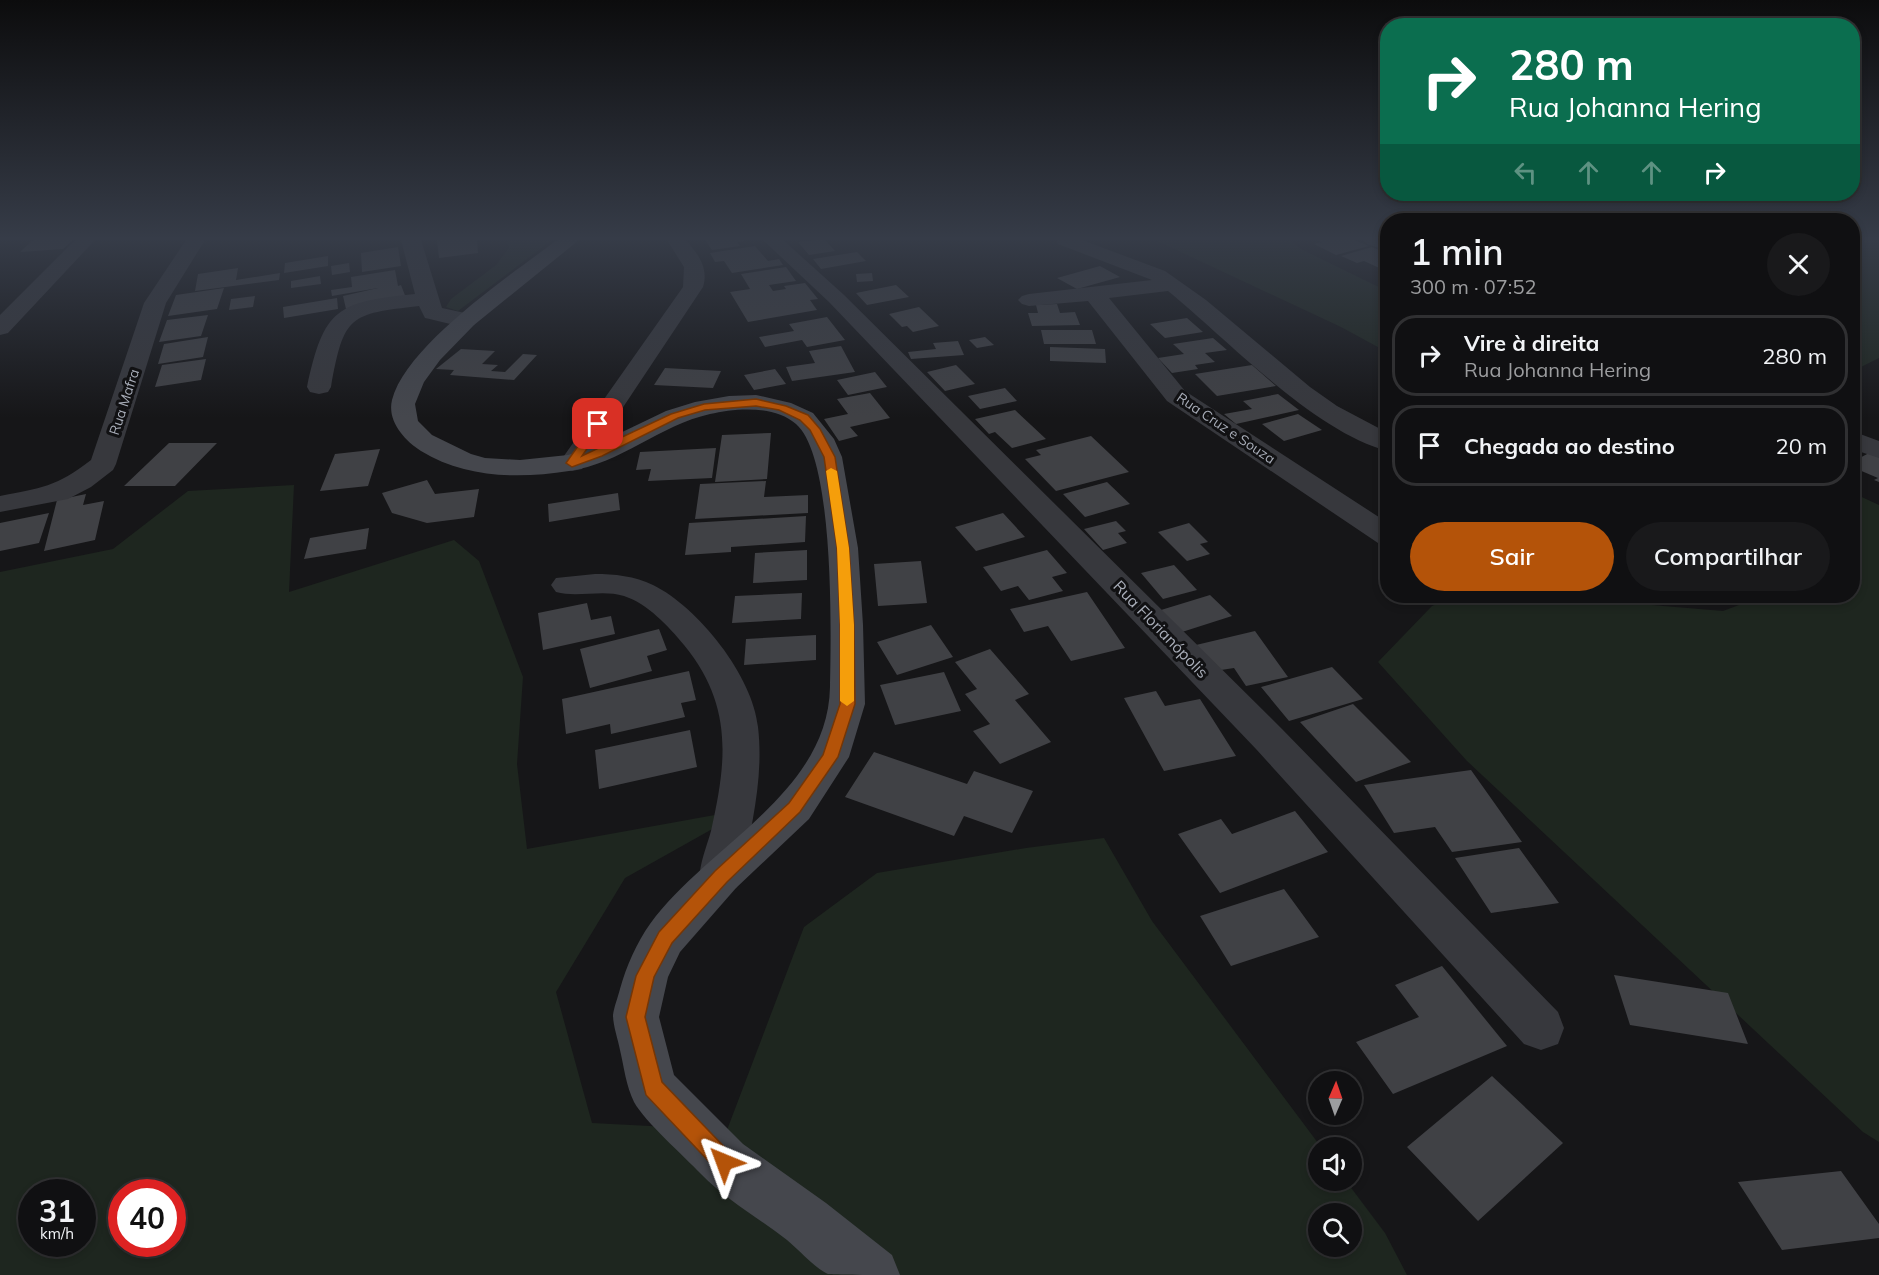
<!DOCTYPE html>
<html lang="pt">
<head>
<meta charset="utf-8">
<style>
  :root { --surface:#101012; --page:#19191b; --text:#f1f3f6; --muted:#9c9d9f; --line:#303032; --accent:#b45309 }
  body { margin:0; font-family:Mulish,sans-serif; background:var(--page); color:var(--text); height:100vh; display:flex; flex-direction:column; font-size:22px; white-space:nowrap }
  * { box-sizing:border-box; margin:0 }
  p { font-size:20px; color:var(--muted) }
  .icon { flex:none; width:33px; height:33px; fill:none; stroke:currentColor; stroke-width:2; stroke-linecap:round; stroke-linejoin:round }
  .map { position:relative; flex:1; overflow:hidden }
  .sheet { position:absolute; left:1380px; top:213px; width:480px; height:390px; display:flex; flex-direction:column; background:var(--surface); border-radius:24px; box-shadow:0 3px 9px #0003,0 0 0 2px var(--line) }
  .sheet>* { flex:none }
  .banner { position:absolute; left:1380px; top:18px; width:480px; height:183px; border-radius:24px; box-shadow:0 3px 9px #0003,0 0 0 2px var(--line); background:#0b6e4f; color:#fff; overflow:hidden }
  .needle { width:39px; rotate:2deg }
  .tools { position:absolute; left:1308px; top:1071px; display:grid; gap:12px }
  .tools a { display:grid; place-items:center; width:54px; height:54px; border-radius:50%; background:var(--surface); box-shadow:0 3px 9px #0003,0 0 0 2px var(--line); font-size:30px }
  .speed { position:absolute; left:18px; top:1179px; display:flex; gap:12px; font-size:30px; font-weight:700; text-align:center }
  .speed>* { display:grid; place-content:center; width:78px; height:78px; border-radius:50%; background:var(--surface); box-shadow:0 3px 9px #0003,0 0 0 2px var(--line); line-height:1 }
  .speed small { font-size:15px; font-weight:400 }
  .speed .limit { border:9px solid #d22; background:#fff; color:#111 }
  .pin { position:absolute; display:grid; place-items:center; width:51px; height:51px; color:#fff; margin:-26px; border-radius:12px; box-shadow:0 3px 9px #0006 }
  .me { position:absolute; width:66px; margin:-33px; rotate:316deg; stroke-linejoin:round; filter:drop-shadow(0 0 4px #0008) }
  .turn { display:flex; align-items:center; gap:21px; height:126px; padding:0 30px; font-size:27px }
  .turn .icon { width:78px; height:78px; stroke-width:2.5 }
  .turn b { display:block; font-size:42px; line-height:51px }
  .lanes { display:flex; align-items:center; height:57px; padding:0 30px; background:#0003; justify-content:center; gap:30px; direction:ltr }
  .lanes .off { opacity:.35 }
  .round { display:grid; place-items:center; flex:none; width:63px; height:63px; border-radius:32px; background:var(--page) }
  .summary { display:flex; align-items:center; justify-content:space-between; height:102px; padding:0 30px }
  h1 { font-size:36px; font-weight:600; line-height:45px }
  .primary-button { display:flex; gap:12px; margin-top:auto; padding:12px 30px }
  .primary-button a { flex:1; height:69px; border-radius:36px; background:var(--accent); color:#fff; font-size:24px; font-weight:600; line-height:69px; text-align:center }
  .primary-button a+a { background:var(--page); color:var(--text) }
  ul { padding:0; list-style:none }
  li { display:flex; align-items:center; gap:18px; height:81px; margin:0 12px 9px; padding:0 18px; border:3px solid var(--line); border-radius:24px }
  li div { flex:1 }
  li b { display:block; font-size:22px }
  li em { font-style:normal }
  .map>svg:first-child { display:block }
  .green { fill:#1e261f; fill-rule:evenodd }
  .building { fill:#404145 }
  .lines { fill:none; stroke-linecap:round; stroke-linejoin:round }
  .street { fill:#37383d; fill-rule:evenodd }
  .secondary { fill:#45474d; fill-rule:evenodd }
  .route { fill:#b45309; stroke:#753606; stroke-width:1.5 }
  .slow { fill:#f59e0b }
  .labels { text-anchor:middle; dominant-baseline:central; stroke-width:6; stroke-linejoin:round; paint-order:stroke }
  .far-street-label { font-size:14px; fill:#a8adb8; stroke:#111113 }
  .street-label { font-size:16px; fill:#a8adb8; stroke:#111113 }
</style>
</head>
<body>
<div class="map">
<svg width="1879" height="1275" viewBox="0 0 1879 1275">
  <rect width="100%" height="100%" fill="#161618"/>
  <!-- green -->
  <path class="green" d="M508,240H552L458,311L446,307L451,299L496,265L509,248Z
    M1155,240H1289L1303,250L1387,291V352L1341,327Z
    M1853,240H1879V358L1853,371Z
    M294,485L289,592L454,540L479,561L523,677L517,764L527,849L748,809L625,878L556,992L592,1123L727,1130L804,927L877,873L1026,848L1104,838L1152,921L1321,1147L1318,1148V1180L1346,1181L1385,1233L1407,1275H0V572L113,549L188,491ZM32,1192H82V1244H32ZM122,1192H172V1244H122ZM1318,1214H1352V1246H1318Z
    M1853,493L1879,505V1142L1863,1132L1467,761L1378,662L1432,606L1456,596H1606L1628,603L1723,611L1763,596H1852Z"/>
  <!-- building -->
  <path class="building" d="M33,240H73L63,249L20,252Z
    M437,240H477L478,253L439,258Z
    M705,240H744L745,241L737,242L740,246L712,250Z
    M815,240H825L835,251L809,255L798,242Z
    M1316,240H1354L1369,246L1336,255L1314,244L1322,242Z
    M755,246L768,261L779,259L783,265L732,273L724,261L715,262L710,253Z
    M398,247L401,266L362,272L361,253Z
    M1372,247L1388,254V272L1364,261L1357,263L1341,256Z
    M857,252L866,261L821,269L813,259Z
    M328,256V266L284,273L285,263Z
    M349,263L350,272L332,275L331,266Z
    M1100,266L1120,277L1077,289L1057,278Z
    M786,267L796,281L769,285L773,291L786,289L784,286L805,283L818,299L810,300L817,310L748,322L730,292L750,289L741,274Z
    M238,268L236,280L280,273L279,280L195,291L198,274Z
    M395,270L398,286L401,285L406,298L346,309L343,296L378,288L332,296L331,290L352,287L351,277Z
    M872,273L873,281L857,282L856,274Z
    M320,276L321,284L291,288V281Z
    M896,285L909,297L867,305L856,293Z
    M224,288L217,309L168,316L176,295Z
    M255,296L253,307L229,310L231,299Z
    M337,298L338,309L284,318L283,307Z
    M1057,304L1060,313L1075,312L1080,325L1032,326L1028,313H1038L1036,305Z
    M919,307L939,326L913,332L907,326L902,327L889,314Z
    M208,315L201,336L159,342L167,320Z
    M827,317L845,340L807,347L802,340L765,347L759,337L794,331L789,324Z
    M1187,318L1203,332L1165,338L1150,324Z
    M1041,330H1092L1096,344H1044Z
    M208,337L203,357L158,364L164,344Z
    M985,337L994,345L977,348L969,340Z
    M1213,338L1227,350L1205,353L1215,362L1195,365L1198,369L1172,373L1158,358L1184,354L1173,344Z
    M958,341L964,355L911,359L908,352L936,349L933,343Z
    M841,346L855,372L792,381L786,367L815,363L809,351Z
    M1050,347L1105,349L1106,363L1050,361Z
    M461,349L495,351L482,364L498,365L491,371L505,372L523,354L537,355L514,380L450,375L454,370L436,369Z
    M206,359L201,380L155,387L162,365Z
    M956,365L975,384L945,391L927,372Z
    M1252,365L1276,386L1217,396L1195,374Z
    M665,368L721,371L713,388L654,385Z
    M775,369L786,384L754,390L744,375Z
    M875,372L887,387L848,395L837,380Z
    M1005,388L1017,401L980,409L968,396Z
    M870,393L890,418L850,427L858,436L839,441L824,419L848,414L837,399Z
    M1278,394L1299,410L1236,424L1224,414L1252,409L1243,401Z
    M1015,410L1046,439L1012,448L995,432L989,434L975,419Z
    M1298,414L1322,430L1284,441L1262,424Z
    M771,433L767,479L715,482L722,435Z
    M1091,436L1129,472L1056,491L1025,459L1041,455L1036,450Z
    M169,443H217L175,486H124Z
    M716,448L712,478L648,481L651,469L636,470L640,452Z
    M380,449L368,486L320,491L335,454Z
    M1869,453L1879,457V482L1874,480L1878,478L1852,467V462Z
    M427,480L435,494L479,489L474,517L427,523L392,513L382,493Z
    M766,481L764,497L808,495V513L695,519L700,484Z
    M1107,482L1130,504L1085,517L1063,494Z
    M618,493L620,510L549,522L548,504Z
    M86,494L83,505L104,501L95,540L44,551L57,500Z
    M49,513L39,543L0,551V523Z
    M1003,513L1025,537L976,551L955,527Z
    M806,516L805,542L731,547V552L685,555L689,523Z
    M1116,521L1126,531L1118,533L1127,543L1103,550L1084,529Z
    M1189,523L1208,542L1200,544L1210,554L1187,561L1158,532Z
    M369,528L366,549L304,559L310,538Z
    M807,550V580L753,583L755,553Z
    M1047,550L1067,573L1052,577L1063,591L1029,600L1018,586L1001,591L983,567Z
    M921,561L927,603L878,606L874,564Z
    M1174,565L1197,590L1163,599L1141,573Z
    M1087,592L1125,648L1071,661L1048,626L1024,632L1010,609Z
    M802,593L801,619L732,623L735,596Z
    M1210,595L1232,616L1182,632L1161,610Z
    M587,603L591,620L611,616L615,634L543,650L538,613Z
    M931,625L953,657L897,675L877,642Z
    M659,629L667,650L647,656L652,671L590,688L580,649Z
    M1255,631L1288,677L1246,686L1234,668L1221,670L1196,645Z
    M816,635V660L744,665L746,639Z
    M990,649L1029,694L1015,700L1051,742L1000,764L973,731L990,724L965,694L977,689L955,662Z
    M1332,667L1363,699L1289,721L1261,687Z
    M689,671L696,700L681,703L685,717L611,734L610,724L566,734L562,699Z
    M944,672L961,711L895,725L880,685Z
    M1156,691L1165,706L1200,699L1236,756L1164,771L1124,698Z
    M1353,704L1411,762L1356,782L1300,722Z
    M690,730L697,767L599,789L595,750Z
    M874,752L967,784L974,771L1033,791L1012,833L964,816L954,836L845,797Z
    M1471,770L1522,842L1452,852L1435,827L1394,833L1364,785Z
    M1295,811L1328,852L1220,893L1178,834L1221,819L1232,834Z
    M1519,848L1559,903L1491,913L1455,858Z
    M1284,889L1319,937L1231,966L1200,916Z
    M1442,966L1507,1046L1393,1094L1356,1042L1419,1017L1395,985Z
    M1614,975L1728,993L1748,1044L1630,1025Z
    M1492,1076L1563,1143L1478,1221L1407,1147Z
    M1841,1171L1879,1224V1238L1782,1250L1738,1182Z"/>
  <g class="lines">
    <!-- street -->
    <path class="street" d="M75,240H95L8,333L0,335V315Z
      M186,240H205L166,303L116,464L113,470L91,487L68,499L0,512V496C41,488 56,487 91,460L144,303Z
      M401,240H421L442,308L474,315L477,320L474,325C459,328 440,321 425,318L419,306C349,314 344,315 331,387L328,392L319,394L310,392L307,387C324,308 337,302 415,294Z
      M667,240H686C698,254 709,268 703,287L582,469L572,471L562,469L559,463L683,287L684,267Z
      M763,240H783L843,294L1282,729L1558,1012L1564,1028L1558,1044L1541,1050L1524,1044L1256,749L829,302Z
      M1056,240H1082L1165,271L1206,300L1310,387L1337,406L1388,433V451C1314,432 1227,339 1168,291L1109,298L1185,391L1388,523V546L1378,543L1167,401L1088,301L1029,306L1022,304L1018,300L1022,296L1029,294L1152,280L1058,244Z
      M1364,240H1388V251L1367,244Z
      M1852,431L1879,441V458L1852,449Z
      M595,574C614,574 635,576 653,585C698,607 753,676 758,727C764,778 751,827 742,876L736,888L721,893L706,888C705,885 701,880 700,876C699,866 708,842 711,831C727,760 733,705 684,645C668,626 648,604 624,596C602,589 578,598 556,592L551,585L556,578Z"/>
    <!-- secondary -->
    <path class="secondary" d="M557,240H579L474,325L440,360L424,382L415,404L418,421L432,435L471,454L485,458L520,460L568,455L589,448L666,411L695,402L729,396L756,395L791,403L813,413L834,439L842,457L858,548L863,625L865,704L849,757L809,819L736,888L680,952L668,977L659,1017L674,1075L743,1144L826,1203L892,1255L900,1275C885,1275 839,1275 828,1274C816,1269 798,1249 787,1240C759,1218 726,1200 701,1174C684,1156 645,1122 634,1102C626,1086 624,1067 620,1050C618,1039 613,1026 613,1015C614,1007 618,997 620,989C626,967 637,942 650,924C706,846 828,794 830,687C831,635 835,458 796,424C774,405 736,408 710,414C660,425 620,464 569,471C519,479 465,478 421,451C404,440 387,421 392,400C406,345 512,274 557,240Z"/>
  </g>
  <!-- sky -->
  <linearGradient id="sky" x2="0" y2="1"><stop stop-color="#0c0c0d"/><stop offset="0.57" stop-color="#363c48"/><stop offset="1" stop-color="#363c48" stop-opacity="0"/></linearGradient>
  <rect width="1879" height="418" fill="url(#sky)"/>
  <!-- route -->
  <path class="route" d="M756,399L786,406L808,415L820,429L835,457L849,548L854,625L855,704L838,757L800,812L727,882L672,943L654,977L645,1017L662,1082L732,1155L735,1162L732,1170L724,1173L717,1170L646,1095L626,1017L636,976L659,932L715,871L789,803L823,755L840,704V625L837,548L824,457L810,430L800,420L779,410L756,406L705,410L678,418L602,456L572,467L566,463L595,422L598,421L604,424L582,456L671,414L704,404Z"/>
  <!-- slow -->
  <path class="slow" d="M831,468L837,471L849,548L854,625V701L847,706L840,701V625L837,548L826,471Z"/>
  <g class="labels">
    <!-- far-street labels -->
    <g class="far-street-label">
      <text transform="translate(124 402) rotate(-72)">Rua Mafra</text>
      <text transform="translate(1226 428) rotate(34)">Rua Cruz e Souza</text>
    </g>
    <!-- street labels -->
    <g class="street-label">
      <text transform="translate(1161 629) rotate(46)">Rua Florianópolis</text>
    </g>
  </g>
</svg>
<div class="tools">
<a><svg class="needle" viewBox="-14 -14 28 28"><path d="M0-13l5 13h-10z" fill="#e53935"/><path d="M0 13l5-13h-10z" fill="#9c9d9f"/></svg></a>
<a><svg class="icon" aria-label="sound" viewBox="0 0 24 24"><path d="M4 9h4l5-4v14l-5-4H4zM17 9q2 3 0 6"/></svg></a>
<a><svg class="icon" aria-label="search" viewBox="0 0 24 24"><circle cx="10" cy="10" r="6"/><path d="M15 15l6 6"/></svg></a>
</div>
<div class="speed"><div>31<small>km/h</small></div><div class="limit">40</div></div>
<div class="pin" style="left:598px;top:424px;background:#d93025"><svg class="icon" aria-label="arrive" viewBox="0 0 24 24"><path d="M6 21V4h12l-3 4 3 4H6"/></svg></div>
<svg class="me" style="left:724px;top:1162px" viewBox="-20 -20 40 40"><path d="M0-17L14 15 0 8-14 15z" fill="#b45309" stroke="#fff" stroke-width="4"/></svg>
<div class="banner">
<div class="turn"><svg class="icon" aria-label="right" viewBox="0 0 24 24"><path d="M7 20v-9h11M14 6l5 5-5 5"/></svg><div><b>280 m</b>Rua Johanna Hering</div></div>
<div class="lanes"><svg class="icon off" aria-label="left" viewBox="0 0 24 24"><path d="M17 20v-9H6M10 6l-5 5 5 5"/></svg><svg class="icon off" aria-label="ahead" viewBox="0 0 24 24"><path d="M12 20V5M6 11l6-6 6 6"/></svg><svg class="icon off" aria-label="ahead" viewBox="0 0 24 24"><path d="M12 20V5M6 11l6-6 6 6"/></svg><svg class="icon" aria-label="right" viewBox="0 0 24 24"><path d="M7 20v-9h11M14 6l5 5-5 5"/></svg></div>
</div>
<section class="sheet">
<div class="summary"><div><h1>1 min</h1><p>300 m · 07:52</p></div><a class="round"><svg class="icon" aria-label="close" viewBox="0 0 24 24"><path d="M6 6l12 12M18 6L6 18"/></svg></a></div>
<ul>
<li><svg class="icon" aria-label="right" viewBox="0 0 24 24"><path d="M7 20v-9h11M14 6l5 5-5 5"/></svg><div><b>Vire à direita</b><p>Rua Johanna Hering</p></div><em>280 m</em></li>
<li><svg class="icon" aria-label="arrive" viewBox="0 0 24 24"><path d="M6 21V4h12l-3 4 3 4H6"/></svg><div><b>Chegada ao destino</b></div><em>20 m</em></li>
</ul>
<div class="primary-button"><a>Sair</a><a>Compartilhar</a></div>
</section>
</div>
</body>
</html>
